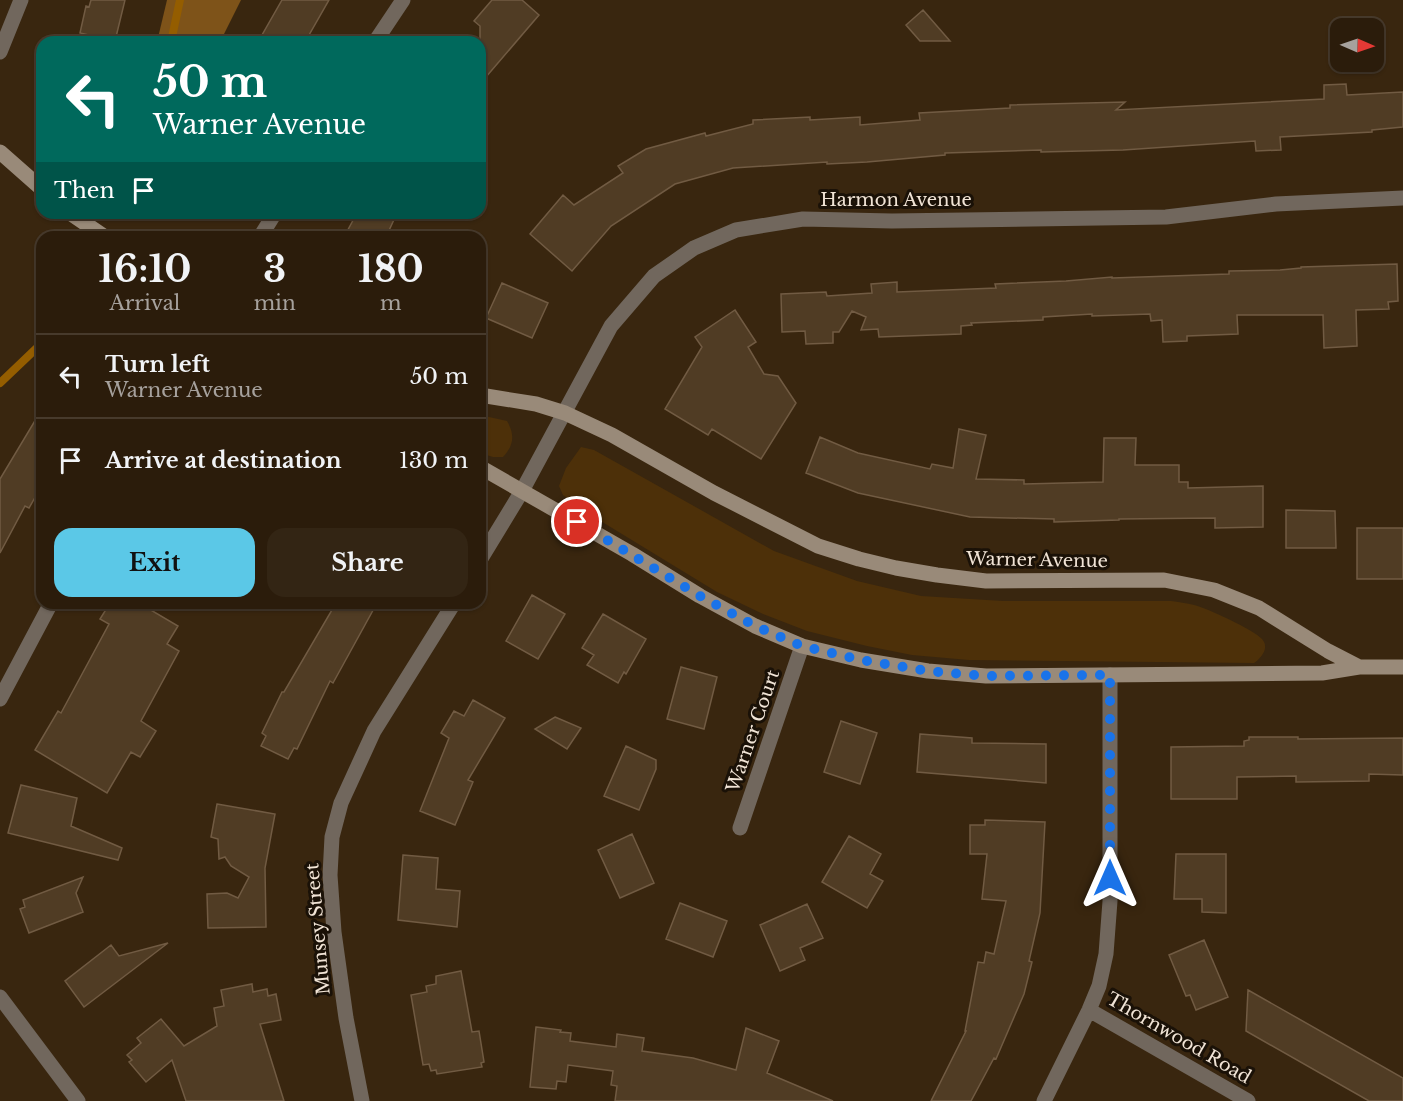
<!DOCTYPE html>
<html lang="en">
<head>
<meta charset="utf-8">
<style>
  :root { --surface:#2b1c0b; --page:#332514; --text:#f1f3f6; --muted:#a6a19d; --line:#473a2c; --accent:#5bc8e7 }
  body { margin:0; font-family:"Libre Baskerville",serif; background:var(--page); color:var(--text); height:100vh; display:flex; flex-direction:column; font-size:22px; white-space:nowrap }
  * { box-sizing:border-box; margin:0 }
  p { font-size:20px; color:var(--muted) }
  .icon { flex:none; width:33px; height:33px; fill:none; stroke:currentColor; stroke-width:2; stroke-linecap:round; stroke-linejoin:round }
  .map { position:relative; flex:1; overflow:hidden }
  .drawer { position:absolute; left:36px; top:231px; width:450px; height:378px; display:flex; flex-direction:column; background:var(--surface); border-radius:18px; box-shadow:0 2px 4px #0004,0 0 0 2px var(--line) }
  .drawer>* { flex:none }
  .guide { position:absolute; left:36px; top:36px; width:450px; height:183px; border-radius:18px; box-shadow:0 2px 4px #0004,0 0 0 2px var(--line); background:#00695c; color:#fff; overflow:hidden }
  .needle { width:39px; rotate:92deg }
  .buttons { position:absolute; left:1330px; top:18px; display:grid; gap:12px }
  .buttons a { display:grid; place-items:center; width:54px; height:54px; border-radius:12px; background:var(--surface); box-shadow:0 2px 4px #0004,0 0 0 2px var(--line); font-size:30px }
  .pin { position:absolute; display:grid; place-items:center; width:51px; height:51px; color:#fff; margin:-26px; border:3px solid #fff; border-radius:50%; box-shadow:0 2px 6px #0007 }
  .me { position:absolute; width:66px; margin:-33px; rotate:0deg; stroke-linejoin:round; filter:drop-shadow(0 0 4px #0008) }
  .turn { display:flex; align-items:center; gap:21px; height:126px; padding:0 18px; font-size:27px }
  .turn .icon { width:78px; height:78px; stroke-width:2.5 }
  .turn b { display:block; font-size:42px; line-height:51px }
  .then { display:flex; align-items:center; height:57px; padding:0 18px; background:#0003; gap:12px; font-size:22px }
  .eta { display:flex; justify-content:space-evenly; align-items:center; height:102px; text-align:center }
  .eta b { font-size:36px; font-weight:800; line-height:42px }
  .primary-button { display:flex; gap:12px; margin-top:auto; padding:12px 18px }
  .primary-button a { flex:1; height:69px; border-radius:18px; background:var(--accent); color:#111; font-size:24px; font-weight:800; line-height:69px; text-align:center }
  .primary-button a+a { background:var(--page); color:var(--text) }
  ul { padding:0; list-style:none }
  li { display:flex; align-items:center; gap:18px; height:84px; padding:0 18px; border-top:2px solid var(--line) }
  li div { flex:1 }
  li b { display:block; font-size:22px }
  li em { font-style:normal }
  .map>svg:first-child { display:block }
  .green { fill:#4d3009 }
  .forest { fill:#7e5319 }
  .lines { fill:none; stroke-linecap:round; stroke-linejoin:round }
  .stream { stroke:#945d00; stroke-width:8 }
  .building { fill:#503c24; stroke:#715b43; stroke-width:1.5 }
  .street { stroke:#71675d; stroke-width:15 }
  .secondary { stroke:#998a79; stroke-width:15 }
  .route { stroke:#1a73e8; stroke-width:10; stroke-dasharray:0 18 }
  .labels { text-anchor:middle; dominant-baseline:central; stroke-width:6; stroke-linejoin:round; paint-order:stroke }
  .street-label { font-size:18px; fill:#f1e4d6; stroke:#1a1107 }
</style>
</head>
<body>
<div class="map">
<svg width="1403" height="1101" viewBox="0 0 1403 1101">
  <rect width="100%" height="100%" fill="#39260f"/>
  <!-- green -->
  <path class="green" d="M480,415L507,421C515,435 514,445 503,457H493L480,453Z
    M581,447L594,450L774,551L857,581L921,596L1003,601H1171C1178,602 1187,603 1194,605C1207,608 1254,630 1262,639C1270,648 1261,658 1254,663L969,660L912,655L867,646L807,631L763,614L717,592L581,509L563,495L559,486L566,468Z"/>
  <!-- forest -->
  <path class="forest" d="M167,0H241L220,42H157Z"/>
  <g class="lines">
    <!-- stream -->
    <path class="stream" d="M171,42L180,0
      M144,216L145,213
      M0,383L42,343"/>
  </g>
  <!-- building -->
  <path class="building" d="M91,0H125L115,41L80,33L86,6L89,7Z
    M282,0H329L305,42H258Z
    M492,0H522L539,15L480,84V26L474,21Z
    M923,10L950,41H920L906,25Z
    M1346,84L1347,95L1403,92V127L1372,130V132L1280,137L1281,150L1256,151L1255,141L1123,150L1041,152V150L945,153V155L867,162L827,164V162L733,168L675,184L611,226L572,271L530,234L563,195L574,205L623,173L618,166L646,149L705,133L706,136L753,124V120L810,117V120L860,117V125L920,120L919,113L1010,108V105L1125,102L1116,110L1324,99V85Z
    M357,213H397L386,237H344Z
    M1397,264L1398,301L1388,302L1389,309L1356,310L1357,346L1324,348L1323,315H1237L1238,334L1187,336V341L1163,342L1162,320L1151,321L1150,314L1092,316V314L1043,317V320L971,323L972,325L961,326V334L879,337L878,329L861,330L866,317L852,311L839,332H833V343L806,344L805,331L782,332L781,294L826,292L827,296L872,293L871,284L897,282V292L996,288L995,284L1066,281L1112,277V278L1229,274V271L1280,270L1301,268V267Z
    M502,283L548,303L532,338L486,318Z
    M735,310L756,342L748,347L764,374L778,376L796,403L761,459L712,429L708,435L665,409L702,347L695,337Z
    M42,409V485L29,508L25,506L0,553V479Z
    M959,429L986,435L976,479L1024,480V484L1103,482L1104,438H1136L1135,465H1179V482H1188V488L1263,486V527L1215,528V518L1119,519V520L1054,522V519L970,517L858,493L806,473L820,437L858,453L930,469L932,464L953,468Z
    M1286,510L1335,511L1336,548H1286Z
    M1357,528H1403V579H1357Z
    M532,595L565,614L538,659L506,641Z
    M110,603H139L178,626L167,644L179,651L141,721L156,731L140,757L131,752L107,793L35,750L58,711L61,713L109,624L100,619Z
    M336,603H377L333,683L330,681L297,749L294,748L288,759L261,746L266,736L262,733L282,692H284Z
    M603,614L646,639L626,674L624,672L618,683L587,665L594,655L582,648Z
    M681,667L717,677L704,729L667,719Z
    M473,700L505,718L468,780L473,782L455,825L420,811L449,738L441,733L454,711L464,716Z
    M555,717L581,728L567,749L535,729Z
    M841,721L877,733L860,784L824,772Z
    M920,734L972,738V743L1046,744V783L917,772Z
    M1249,737H1298V739L1403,738V775L1369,774V781L1296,782V776L1237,777V799H1171V747L1244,746V741L1249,740Z
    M626,746L656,760V769L639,810L604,796Z
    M21,785L77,798L71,826L122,848L118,860L8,833Z
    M217,804L275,814L265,868L266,927L208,928L207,894L227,893L238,898L249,877L231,866L225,857L219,859L218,839L211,837Z
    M985,820L1045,822L1040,913L1029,961L1032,962L1024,994L996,1059L994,1058L971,1101H931L966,1031H965L978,962L984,963L986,952L994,954L1006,901L982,899L987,854H970V825H985Z
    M632,834L654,883L620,898L598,850Z
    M849,836L881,854L870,874L883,881L867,908L822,882Z
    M1176,854H1226V913L1202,912V899H1174Z
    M403,855L438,858L436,889L460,891L457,927L398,920Z
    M83,877L76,893L83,912L29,933L20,909L25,907L23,900Z
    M680,903L727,921L713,957L666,939Z
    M807,904L823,938L800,948L805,960L780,971L760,925Z
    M1204,940L1228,997L1196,1010L1190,995L1186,996L1169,955Z
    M168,943L84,1007L65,981L111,945L119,956Z
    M461,971L472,1032L479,1031L484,1062L481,1063L482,1067L437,1074L436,1070L431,1071L429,1064L423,1065L411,995L427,992L426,986L436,984V976Z
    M252,984L253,992L267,989L268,996L276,994L281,1020L260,1024L284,1101H186L172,1060L146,1082L129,1062L132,1060L127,1055L141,1043L137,1038L161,1019L184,1046L217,1026L214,1008L224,1006L221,990Z
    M1248,990L1403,1078V1101H1369L1246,1031Z
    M536,1027L561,1030L560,1032L571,1033L570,1041L616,1047L617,1034L644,1038L642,1051L693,1058L736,1070L746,1028L779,1041L767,1073L833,1101H615L617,1086L611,1085L613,1071L568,1065L566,1082L557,1081L556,1089L530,1087Z"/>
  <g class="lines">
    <!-- street -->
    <path class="street" d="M375,42L403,0
      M0,52L21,0
      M260,237L275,213
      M480,560L522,491L611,326L654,276L694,248L736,230L803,219L892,221L1166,217L1276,204L1403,198
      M0,699L51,603
      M740,828L802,646
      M0,997L78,1101
      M1089,1010L1248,1101
      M362,1101L346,1018L334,932L330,875L332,837L341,803L374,731L454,603
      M1044,1101L1089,1010L1099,986L1106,954L1110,901V675"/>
    <!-- secondary -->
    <path class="secondary" d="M0,152L42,189
      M70,213L105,237
      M480,395L536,404L565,413L612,435L714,493L818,546L859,559L896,568L937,575L986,581L1164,580L1214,590L1259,608L1328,651L1359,667
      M480,467L632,554L700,596L755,626L802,646L861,660L928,671L986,676L1322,673L1359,667H1403"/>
  </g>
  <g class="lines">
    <!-- route -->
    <path class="route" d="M577,522L700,596L755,626L802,646L861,660L928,671L986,676L1110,675V878"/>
  </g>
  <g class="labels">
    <!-- street labels -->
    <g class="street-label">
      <text x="896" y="200">Harmon Avenue</text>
      <text transform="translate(1037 560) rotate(1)">Warner Avenue</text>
      <text transform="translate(753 731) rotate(-71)">Warner Court</text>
      <text transform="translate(318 929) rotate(-95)">Munsey Street</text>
      <text transform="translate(1179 1038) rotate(30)">Thornwood Road</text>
    </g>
  </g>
</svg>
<div class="buttons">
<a><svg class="needle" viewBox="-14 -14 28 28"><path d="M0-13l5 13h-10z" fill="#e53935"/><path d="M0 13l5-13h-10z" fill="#a6a19d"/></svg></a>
</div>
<div class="pin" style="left:577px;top:522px;background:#d93025"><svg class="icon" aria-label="arrive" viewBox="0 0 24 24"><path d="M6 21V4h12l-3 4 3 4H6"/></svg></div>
<svg class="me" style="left:1110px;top:878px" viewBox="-20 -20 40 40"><path d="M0-17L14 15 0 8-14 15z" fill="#1a73e8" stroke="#fff" stroke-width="4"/></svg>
<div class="guide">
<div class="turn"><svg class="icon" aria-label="left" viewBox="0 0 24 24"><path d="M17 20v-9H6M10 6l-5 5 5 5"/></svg><div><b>50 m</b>Warner Avenue</div></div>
<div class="then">Then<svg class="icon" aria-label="arrive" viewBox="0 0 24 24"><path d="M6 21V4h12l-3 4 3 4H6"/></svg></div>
</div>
<section class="drawer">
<div class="eta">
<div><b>16:10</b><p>Arrival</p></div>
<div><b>3</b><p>min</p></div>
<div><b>180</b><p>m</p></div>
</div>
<ul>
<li><svg class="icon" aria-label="left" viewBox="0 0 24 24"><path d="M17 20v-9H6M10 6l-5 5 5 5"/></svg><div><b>Turn left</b><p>Warner Avenue</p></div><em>50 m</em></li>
<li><svg class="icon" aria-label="arrive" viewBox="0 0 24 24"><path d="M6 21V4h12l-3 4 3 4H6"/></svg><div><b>Arrive at destination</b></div><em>130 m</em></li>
</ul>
<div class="primary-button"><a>Exit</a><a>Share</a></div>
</section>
</div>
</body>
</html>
